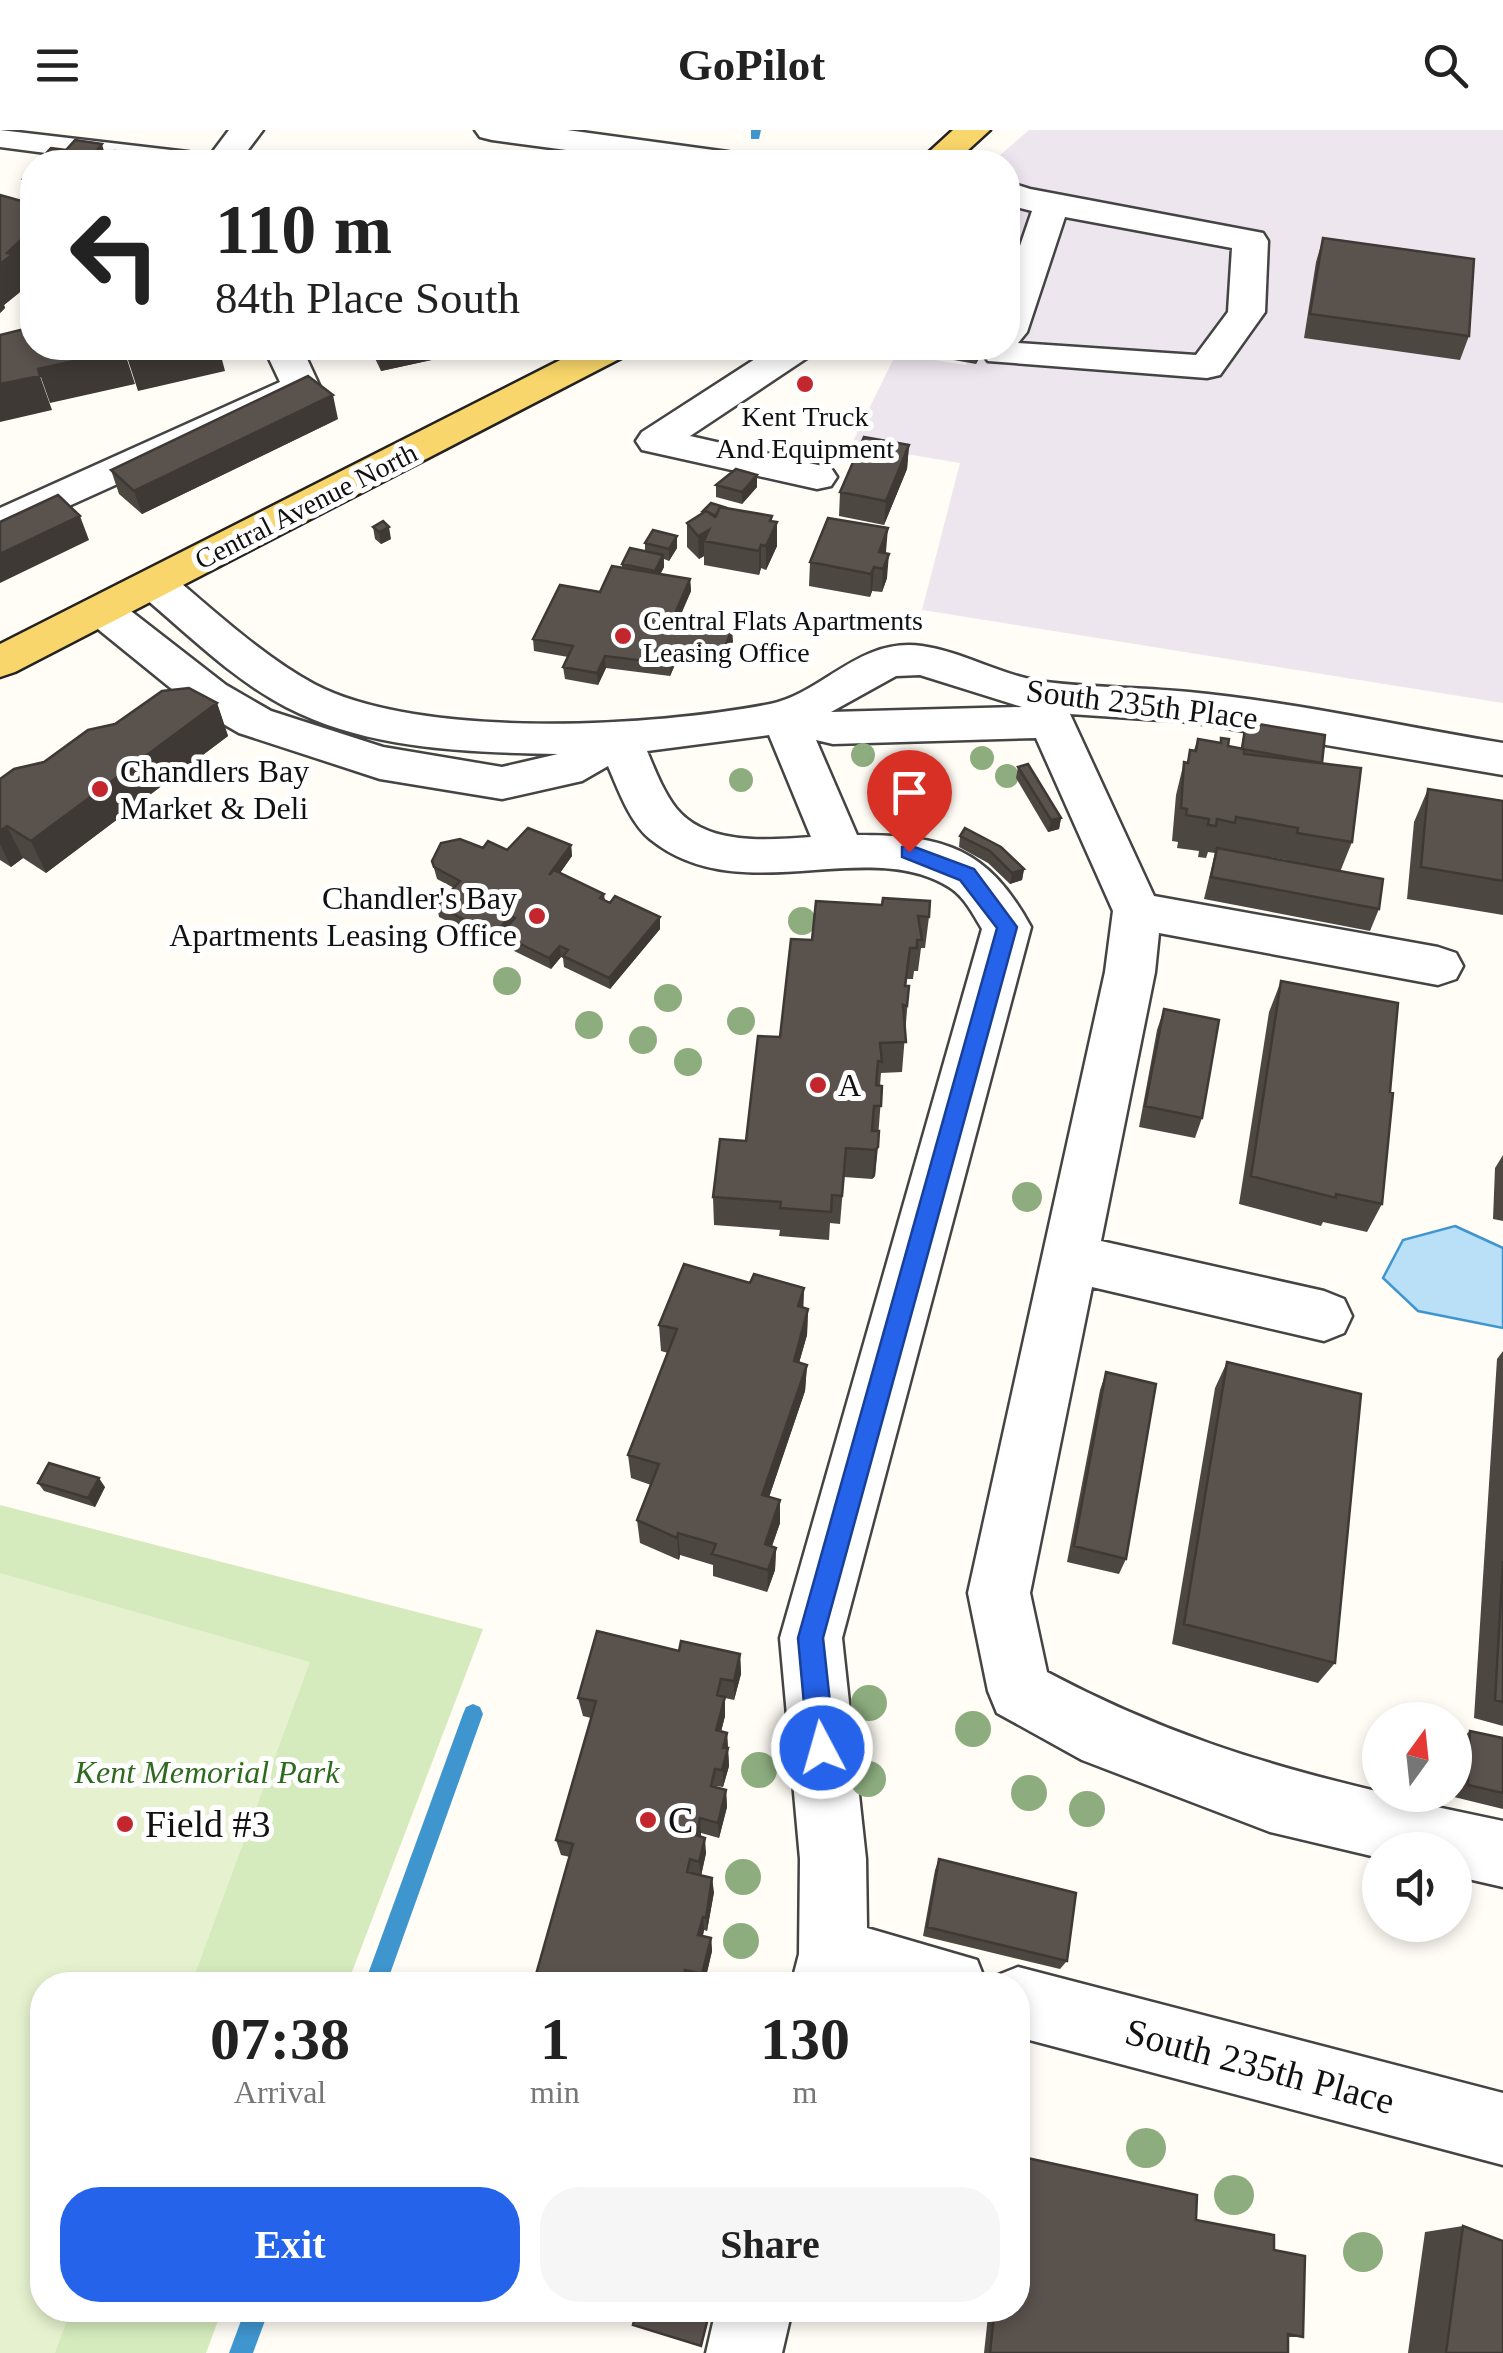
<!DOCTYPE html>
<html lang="en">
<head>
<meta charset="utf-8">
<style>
  :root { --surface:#fff; --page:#f6f6f6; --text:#222; --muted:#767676; --accent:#2563eb }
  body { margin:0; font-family:Georgia,serif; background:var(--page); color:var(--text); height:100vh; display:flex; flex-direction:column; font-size:38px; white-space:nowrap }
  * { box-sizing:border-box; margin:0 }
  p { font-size:32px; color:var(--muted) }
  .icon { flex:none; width:55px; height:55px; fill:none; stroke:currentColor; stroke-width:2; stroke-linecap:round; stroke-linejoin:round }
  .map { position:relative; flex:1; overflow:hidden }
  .panel { position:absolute; left:30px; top:1842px; width:1000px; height:350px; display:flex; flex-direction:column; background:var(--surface); border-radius:40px; box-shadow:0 5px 15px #0003 }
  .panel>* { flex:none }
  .hud { position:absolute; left:20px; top:20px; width:1000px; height:210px; border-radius:40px; box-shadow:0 5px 15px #0003; background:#fff; color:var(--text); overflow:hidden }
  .needle { width:65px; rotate:15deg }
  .buttons { position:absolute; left:1362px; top:1572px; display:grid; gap:20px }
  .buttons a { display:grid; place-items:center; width:110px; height:110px; border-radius:50%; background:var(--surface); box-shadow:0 5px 15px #0003; font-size:50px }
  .pin { position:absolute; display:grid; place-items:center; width:85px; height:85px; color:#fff; margin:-102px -42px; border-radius:50% 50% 50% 0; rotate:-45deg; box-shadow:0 0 10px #0007 }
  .pin .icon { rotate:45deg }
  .me { position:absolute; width:110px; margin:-55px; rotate:354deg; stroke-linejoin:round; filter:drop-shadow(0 0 8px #0008) }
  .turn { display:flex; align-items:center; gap:35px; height:210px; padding:0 30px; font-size:45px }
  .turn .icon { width:130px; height:130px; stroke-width:2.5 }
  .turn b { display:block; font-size:70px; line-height:85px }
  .eta { display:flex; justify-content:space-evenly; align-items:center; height:170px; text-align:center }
  .eta b { font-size:60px; font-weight:700; line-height:70px }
  .primary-button { display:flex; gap:20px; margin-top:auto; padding:20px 30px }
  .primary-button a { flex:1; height:115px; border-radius:40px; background:var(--accent); color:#fff; font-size:40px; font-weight:700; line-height:115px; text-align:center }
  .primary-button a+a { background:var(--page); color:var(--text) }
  header { display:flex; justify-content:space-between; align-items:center; height:130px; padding:0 30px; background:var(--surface); font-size:45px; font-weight:700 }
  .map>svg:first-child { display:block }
  .industrial { fill:#eee6ef }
  .green { fill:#d5ebbd }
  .pitch { fill:#e6f2cf }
  .water { fill:#b9e0f7; stroke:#3f96cf; stroke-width:2.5 }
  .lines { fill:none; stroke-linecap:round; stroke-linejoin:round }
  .stream { fill:#3f96cf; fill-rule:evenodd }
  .minor-casing { stroke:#444; stroke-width:5 }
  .major-casing { stroke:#222; stroke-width:5 }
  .minor { fill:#fff; fill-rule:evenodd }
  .major { fill:#f9d66b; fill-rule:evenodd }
  .tree { fill:#8dad7f }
  .wall { fill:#4d4742; fill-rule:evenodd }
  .shaded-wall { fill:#3f3936 }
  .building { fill:#5a524d; stroke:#3f3936; stroke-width:2.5 }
  .route { fill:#2563eb; stroke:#184099; stroke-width:2.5 }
  .poi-dot { fill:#c4262e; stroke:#fff; stroke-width:4 }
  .labels { text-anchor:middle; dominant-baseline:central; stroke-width:10; stroke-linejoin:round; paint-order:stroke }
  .far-poi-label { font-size:28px; fill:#111; stroke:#fff }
  .far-street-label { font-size:28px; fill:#111; stroke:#fff }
  .street-label { font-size:32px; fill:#111; stroke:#fff }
  .poi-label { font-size:32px; fill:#111; stroke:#fff; text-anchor:start }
  .park-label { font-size:32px; font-style:italic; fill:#2f6b1f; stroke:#fff }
  .near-poi-label { font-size:38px; fill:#111; stroke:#fff; text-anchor:start }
  .near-street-label { font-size:38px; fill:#111; stroke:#fff }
</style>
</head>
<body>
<header><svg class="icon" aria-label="menu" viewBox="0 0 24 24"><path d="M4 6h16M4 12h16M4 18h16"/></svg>GoPilot<svg class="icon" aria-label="search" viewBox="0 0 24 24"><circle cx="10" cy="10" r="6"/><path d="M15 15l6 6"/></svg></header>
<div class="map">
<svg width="1503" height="2223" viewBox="0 0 1503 2223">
  <rect width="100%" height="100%" fill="#fffdf5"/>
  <!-- industrial -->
  <path class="industrial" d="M1029,0H1503V573L922,480L960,333L851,315L896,224L966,235L972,218H1008V32H992Z"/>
  <!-- green -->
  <path class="green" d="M0,1375L483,1499L347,1855H42V2180H222L206,2223H0Z"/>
  <!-- pitch -->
  <path class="pitch" d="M0,1443L310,1532L191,1855H42V2180H71L55,2223H0Z"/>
  <!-- water -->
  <path class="water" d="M1455,1096L1503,1118V1198L1418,1181L1383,1148L1403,1110Z"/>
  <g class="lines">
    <!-- stream -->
    <path class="stream" d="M751,0H761L759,9H751Z
      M473,1574L480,1577L483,1584L386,1855H364L463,1584L466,1577Z
      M245,2180H269L253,2223H229Z"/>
    <defs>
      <path id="minor" d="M0,0L188,22L200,25L205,32L229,0H263L239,32H115L0,17Z
        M475,0H567L728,22L740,25L745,32H657L492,10L480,7Z
        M1008,52L1030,59L1263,103L1268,111L1265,182L1220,245L1207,248L988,231L982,223L984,218H1008V151L1032,81L1008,75ZM1065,87L1232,118L1228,182L1196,225L1018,213L1027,202Z
        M264,218H302L320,257L315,265L0,407V378L280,252Z
        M772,218H816L810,226L690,306L831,338L837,347L831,356L817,359L642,320L636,311L642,302Z
        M155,440L170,444C216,482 261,525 314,554C420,610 653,597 770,574C822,564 859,507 922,516C964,522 1004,547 1046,552C1093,558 1142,557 1189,562C1294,572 1399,596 1503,613V645L1191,592L1070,584L1154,766L1438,817L1456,823L1463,836L1456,849L1438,855L1159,803L1155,842L1101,1111L1324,1161L1344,1169L1352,1186L1344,1203L1324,1211L1092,1157L1030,1463L1047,1542C1158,1601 1258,1633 1380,1662V1665L1503,1691V1757L1455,1746V1720H1380V1728L1270,1702L1082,1630L997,1583L988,1561L968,1463L1105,842L1113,781L1036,608L833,614L816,610L857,705C944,705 988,718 1031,797L842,1508L866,1729L867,1798L977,1830L987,1855H791L799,1824L800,1729L780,1508L982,799C973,784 964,766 949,757C866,705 740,782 650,709C630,693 618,659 608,636L582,651L502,669L380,649L239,603L194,577L88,491L82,481L88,471L103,467L118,471L226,555L271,581L383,617L502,637L558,624C467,622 369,620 286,577C232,549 187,503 140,464L134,454L140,444ZM920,545L1022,577L831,582L896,546ZM769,605L811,707C767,710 707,716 676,678C663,661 655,640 647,621Z
        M1018,1837L1503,1963V2035L1018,1907V1855H990L993,1847Z
        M716,2180H792L782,2223H706Z"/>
      <path id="major" d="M953,0H990L955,32H918Z
        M584,218H631L625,226L15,542L0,547V514Z"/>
    </defs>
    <!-- minor casing -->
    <use href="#minor" class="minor-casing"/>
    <!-- major casing -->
    <use href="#major" class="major-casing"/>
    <!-- minor -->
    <use href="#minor" class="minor"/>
    <!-- major -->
    <use href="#major" class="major"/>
  </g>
  <!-- trees -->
  <g class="tree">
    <circle cx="863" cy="625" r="12"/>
    <circle cx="982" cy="628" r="12"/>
    <circle cx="1007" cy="646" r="12"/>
    <circle cx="741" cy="650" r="12"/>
    <circle cx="802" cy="791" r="14"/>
    <circle cx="507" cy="851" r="14"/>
    <circle cx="668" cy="868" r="14"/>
    <circle cx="741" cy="891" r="14"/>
    <circle cx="589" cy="895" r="14"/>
    <circle cx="643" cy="910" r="14"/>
    <circle cx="688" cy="932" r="14"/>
    <circle cx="1027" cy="1067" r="15"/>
    <circle cx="869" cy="1573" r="18"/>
    <circle cx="973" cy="1599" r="18"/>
    <circle cx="759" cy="1640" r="18"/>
    <circle cx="868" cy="1649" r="18"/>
    <circle cx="1029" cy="1663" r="18"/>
    <circle cx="1087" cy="1679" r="18"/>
    <circle cx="743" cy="1747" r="18"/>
    <circle cx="741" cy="1811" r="18"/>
    <circle cx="1146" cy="2018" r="20"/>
    <circle cx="1234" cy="2065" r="20"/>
    <circle cx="1363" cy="2122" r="20"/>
  </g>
  <!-- wall -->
  <path class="wall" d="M32,38V73H31L23,49Z
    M32,74V144L23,153L25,158L4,175L5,178L0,183Z
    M1323,108L1469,206L1460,230L1304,208L1316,132Z
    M370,218H458L459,224L381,241Z
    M904,218H984L976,234L904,221Z
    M338,289L142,384L119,364L111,340Z
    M909,315L907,339L884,395L839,386L840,362Z
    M716,355L757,357L742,374L716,367Z
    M727,378L772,386V391L777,392V416L766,440L761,438L759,445L704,435V426L699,429L687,417V393Z
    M373,397L391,409L381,414L375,409Z
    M677,406V418L669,431L664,429V437L660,444L690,449L691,461L679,489L733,511L722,537L677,530L670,546L606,538L598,555L565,549L563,537L568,527L534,521L533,509L600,462L622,437V434L645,421V413Z
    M886,424L887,448L882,462L872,461L870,467L809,456L810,432Z
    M217,573L228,606L46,743L23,728L11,737L0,730V649L44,632Z
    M1246,592L1322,633L1352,712L1340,742L1379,779L1370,801L1204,769L1215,723L1208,722L1206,728L1198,727L1199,721L1177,718L1178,712L1172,711L1176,665L1184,632L1187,633L1190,620H1194L1198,609L1220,613L1221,608L1228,616L1241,618ZM1227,720L1286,730V731Z
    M1018,637L1061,688L1059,699L1048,702L1016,648Z
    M1428,659L1503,671V785L1407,769L1414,692Z
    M960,706L1024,739L1022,750L1010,754L988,733L959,717Z
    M571,715L572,726L560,743L604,764L605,770L660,799L610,859L564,837L563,828L561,827L551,839L502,815L501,810L496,815L439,787L437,776L454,758L437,749L432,731L483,718L507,720Z
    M816,771L929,787L925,818H921L918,841H914L913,849H907L906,856H909L902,942L881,943L880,956H882L875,1046L872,1049L844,1047L840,1094L830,1093L829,1110L779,1106L780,1100L714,1095L713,1067L746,1011L812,810Z
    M1281,851L1390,962L1382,1074L1367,1102L1323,1092L1321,1096L1239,1074L1269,882Z
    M1164,879L1202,988L1195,1008L1139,997L1157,900Z
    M1503,1025V1091L1493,1089L1495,1038Z
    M750,1153L804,1158L803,1178L808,1179L807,1205L799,1233L807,1235L805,1261L769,1367L780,1370V1393L772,1416L776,1418L775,1440L767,1462L713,1446V1435L680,1425L679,1430L640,1413L637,1390L651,1355L631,1348L628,1325L668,1223L661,1221L659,1195Z
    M1503,1221V1596L1474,1588L1497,1229Z
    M1227,1232L1335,1533L1318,1553L1172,1514L1215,1258Z
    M1106,1242L1126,1429L1119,1444L1067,1432L1100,1260Z
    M38,1353L105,1357L95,1377L44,1361Z
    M679,1521L740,1524L741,1544L734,1570L725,1568V1586L721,1601L727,1603L729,1636L723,1657L716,1656V1657L726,1660L727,1677L719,1708L701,1703V1707L706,1723L701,1746L714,1762L707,1801L704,1800L703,1806L711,1808L712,1821L704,1855L687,1852L570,1727L561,1725L556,1710L591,1588L583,1586L578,1568Z
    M1470,1601L1503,1608V1679L1454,1667L1455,1665L1456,1613Z
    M939,1729L1067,1831L1060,1839L923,1806L935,1740Z
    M1196,2090L1274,2120L1303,2207H1288V2223H984L988,2186L960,2180H1018Z
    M1463,2096L1503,2223H1408L1425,2102Z"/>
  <!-- shaded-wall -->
  <path class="shaded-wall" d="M102,14L107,32L93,25Z
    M26,105L32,123V144L23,153L25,158L4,175L5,178L0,183V134L7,123Z
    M169,218H219L225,241L138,261L127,227Z
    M377,218H458L459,224L381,241Z
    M978,218H984L976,234Z
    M124,220L135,254L50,273L38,239Z
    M40,246L52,280L0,292V254Z
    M333,265L338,289L142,384L134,361Z
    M909,315L907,339L884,395L886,371Z
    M757,345V357L742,374V362Z
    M80,386L89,410L0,453V424Z
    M772,386V403L777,392V416L766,440V416Z
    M389,397L391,409L381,414L379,402Z
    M888,398L886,422L880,438L879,422Z
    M709,400L704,411V426L699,429L698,406Z
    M677,406V418L669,431V419Z
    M761,415V438L759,445V421Z
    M889,424L887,448L882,462L883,439Z
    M663,425L664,437L656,453L655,441Z
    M874,437L872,461L870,467L871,444Z
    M690,449L691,461L674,500L673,488Z
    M732,499L733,511L722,537V525Z
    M677,518V530L670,546V534Z
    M605,526L606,538L598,555L597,543Z
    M217,573L228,606L46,743L31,711Z
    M1061,688L1059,699L1048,702L1051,690Z
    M7,696L23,728L11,737L0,714V701Z
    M571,715L572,726L550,757L549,745Z
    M1024,739L1022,750L1010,754L1012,743Z
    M511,786L513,797L500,804L501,810L496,815L494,804Z
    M660,787V799L610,859L609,848Z
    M560,816L561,827L551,839L549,828Z
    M878,1017L875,1046L872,1049L875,1020Z
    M804,1158L803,1185L798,1176Z
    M808,1179L807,1205L792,1257L794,1231Z
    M807,1235L805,1261L762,1388V1365Z
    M99,1348L105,1357L95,1377L88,1368Z
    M780,1370V1393L765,1436V1414Z
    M678,1403L680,1425L679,1430L677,1408Z
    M776,1418L775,1440L767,1462L768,1440Z
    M740,1524L741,1544L734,1570V1551Z
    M725,1567V1586L717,1618L716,1600Z
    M727,1603L729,1636L723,1657V1618Z
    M726,1660L727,1677L719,1708L718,1693Z
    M700,1688L701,1703L697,1721L696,1705Z
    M705,1708L706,1723L701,1746L699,1732Z
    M712,1748L714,1762L707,1801L706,1788Z
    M703,1787L704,1800L700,1817L698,1805Z
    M711,1808L712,1821L704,1855L702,1844Z
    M685,1840L686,1855H682Z"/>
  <!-- building -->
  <path class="building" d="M75,10L102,14L93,25L109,27L115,21L143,25L138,31L146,32H38L51,18L66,20Z
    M251,22L266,24L259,32H242Z
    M32,38V51L23,49Z
    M0,65L32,74V104L31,106L26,105L7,123L13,124L0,134Z
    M1323,108L1474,129L1469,206L1310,184Z
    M32,197V218H169L127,227L124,220L70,232L38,239L40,246L0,254V205Z
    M308,246L333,265L134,361L111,340Z
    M864,307L909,315L886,371L840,362Z
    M736,339L757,345L742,362L716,355Z
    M58,365L80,386L0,424V392Z
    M711,373L727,378L720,377L716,386L706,381H703Z
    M720,377L772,386L770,391L777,392L766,416L761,415L759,421L704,411L709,400L698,406L687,393L706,381L715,387Z
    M828,388L888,398L879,422L889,424L883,439L874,437L871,444L810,432Z
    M383,391L389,397L379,402L373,397Z
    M653,400L677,406L669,419L645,413Z
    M630,418L663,425L655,441L622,434Z
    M612,436L690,449L673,488L732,499L722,525L677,518L670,534L605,526L597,543L563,537L573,516L533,509L560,455L600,462Z
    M189,558L217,573L31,711L7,696L0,701V649L14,639L44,632L88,600L115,594L162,561Z
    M1246,592L1325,605L1322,633L1242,619Z
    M1221,608L1229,609L1228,616L1244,619V624L1361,638L1352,712L1297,703L1298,698L1236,687L1235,693L1217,689L1216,696L1208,695L1209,689L1186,685L1187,679L1181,678L1184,632L1188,633L1190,620L1196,621L1198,609L1221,613Z
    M1028,634L1061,688L1051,690L1018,637Z
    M1428,659L1503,671V751L1421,737Z
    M528,698L571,715L549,745L554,740L604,764L600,768L610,773L615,766L660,787L609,848L563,826L568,820L560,816L549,828L500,804L515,788L511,786L494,804L437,776L460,751L434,737L432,731L441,713L460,709L483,718L488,711L507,720Z
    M965,698L1001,717L1024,739L1012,743L990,721L960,706Z
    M1217,718L1383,749L1379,779L1211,747Z
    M883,768L930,771L929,787L918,786L922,810H917V818H910L905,856H909L907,876L903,875L906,912L880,913L882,932L878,931L876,955L882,956L881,976H874L872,1001H879L878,1017L875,1020L846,1018L842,1066L832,1065L831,1082L780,1078L781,1072L713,1067L720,1009L746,1011L758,906L780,907L791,809L812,810L816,771L882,775Z
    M1281,851L1398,873L1390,962L1393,963L1382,1074L1336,1064V1068L1251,1046Z
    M1164,879L1219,890L1202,988L1145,976Z
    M684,1134L750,1153L754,1144L804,1158L798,1176L808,1179L794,1231L807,1235L762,1365L780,1370L765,1414L776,1418L768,1440L712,1424L716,1414L678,1403L677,1408L637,1390L659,1334L628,1325L677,1199L659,1195Z
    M1227,1232L1361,1264L1335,1533L1184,1494Z
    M1106,1242L1156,1254L1126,1429L1074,1416Z
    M49,1333L99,1348L88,1368L38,1353Z
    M1503,1431V1572L1495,1570Z
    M597,1501L679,1521L681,1511L740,1524L734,1551L721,1549L717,1565L725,1567L716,1600L727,1603L723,1618H728L722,1640L715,1639L711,1656L726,1660L718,1693L700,1688L696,1705L705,1708L699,1732L690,1729L687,1742L712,1748L706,1788L703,1787L698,1805L711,1808L702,1844L685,1840L682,1855H533L573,1714L556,1710L596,1571L578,1568Z
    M1470,1601L1503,1608V1663L1468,1655Z
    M939,1729L1076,1763L1067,1831L927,1797Z
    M1018,2026L1197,2065L1196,2090L1274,2105V2120L1305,2126L1303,2207L1288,2204V2223H990L994,2185L969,2180H1018Z
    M1463,2096L1503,2111V2223H1446Z
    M637,2180H710L701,2216L633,2195Z"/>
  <!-- route -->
  <path class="route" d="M909,715L974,739L1017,797L823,1508L835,1618L831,1627L822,1631L812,1627L808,1618L798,1508L997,798L960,750L902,727V717Z"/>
  <!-- markers -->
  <g class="poi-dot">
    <circle cx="805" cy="254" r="10"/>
    <circle cx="623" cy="506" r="10"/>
    <circle cx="100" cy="659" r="10"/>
    <circle cx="537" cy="786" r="10"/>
    <circle cx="818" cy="955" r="10"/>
    <circle cx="648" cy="1690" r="10"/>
    <circle cx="125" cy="1694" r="10"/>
  </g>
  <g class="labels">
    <!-- far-poi labels -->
    <g class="far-poi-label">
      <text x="805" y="286">Kent Truck<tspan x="805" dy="32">And Equipment</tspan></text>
      <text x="643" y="490" text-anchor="start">Central Flats Apartments<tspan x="643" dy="32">Leasing Office</tspan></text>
    </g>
    <!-- far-street labels -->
    <g class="far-street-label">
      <text transform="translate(306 376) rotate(-27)">Central Avenue North</text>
    </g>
    <!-- street labels -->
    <g class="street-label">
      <text transform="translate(1142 574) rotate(7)">South 235th Place</text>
    </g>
    <!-- poi labels -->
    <g class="poi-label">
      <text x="120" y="641">Chandlers Bay<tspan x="120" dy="37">Market &amp; Deli</tspan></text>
      <text x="517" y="768" text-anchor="end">Chandler's Bay<tspan x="517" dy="37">Apartments Leasing Office</tspan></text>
      <text x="838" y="955">A</text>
    </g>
    <!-- park labels -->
    <g class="park-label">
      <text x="207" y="1642">Kent Memorial Park</text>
    </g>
    <!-- near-poi labels -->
    <g class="near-poi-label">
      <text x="668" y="1690">C</text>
      <text x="145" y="1694">Field #3</text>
    </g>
    <!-- near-street labels -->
    <g class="near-street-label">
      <text transform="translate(1260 1936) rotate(15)">South 235th Place</text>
    </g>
  </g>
</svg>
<div class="buttons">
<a><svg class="needle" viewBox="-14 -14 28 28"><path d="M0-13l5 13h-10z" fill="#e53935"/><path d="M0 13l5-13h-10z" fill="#767676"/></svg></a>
<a><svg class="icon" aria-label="sound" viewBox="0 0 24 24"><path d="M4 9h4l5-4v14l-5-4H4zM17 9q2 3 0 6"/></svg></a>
</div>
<div class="pin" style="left:909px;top:722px;background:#d93025"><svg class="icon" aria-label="arrive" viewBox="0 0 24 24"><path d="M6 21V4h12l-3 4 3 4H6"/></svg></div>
<svg class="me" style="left:822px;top:1618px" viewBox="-20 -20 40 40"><circle r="17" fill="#2563eb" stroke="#fff" stroke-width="3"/><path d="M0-11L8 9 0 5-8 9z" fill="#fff"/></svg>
<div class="hud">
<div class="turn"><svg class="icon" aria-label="left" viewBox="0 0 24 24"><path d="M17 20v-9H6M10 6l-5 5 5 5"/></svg><div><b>110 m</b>84th Place South</div></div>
</div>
<section class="panel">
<div class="eta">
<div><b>07:38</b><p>Arrival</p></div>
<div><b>1</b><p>min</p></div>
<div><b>130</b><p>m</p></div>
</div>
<div class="primary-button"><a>Exit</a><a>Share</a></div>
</section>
</div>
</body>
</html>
